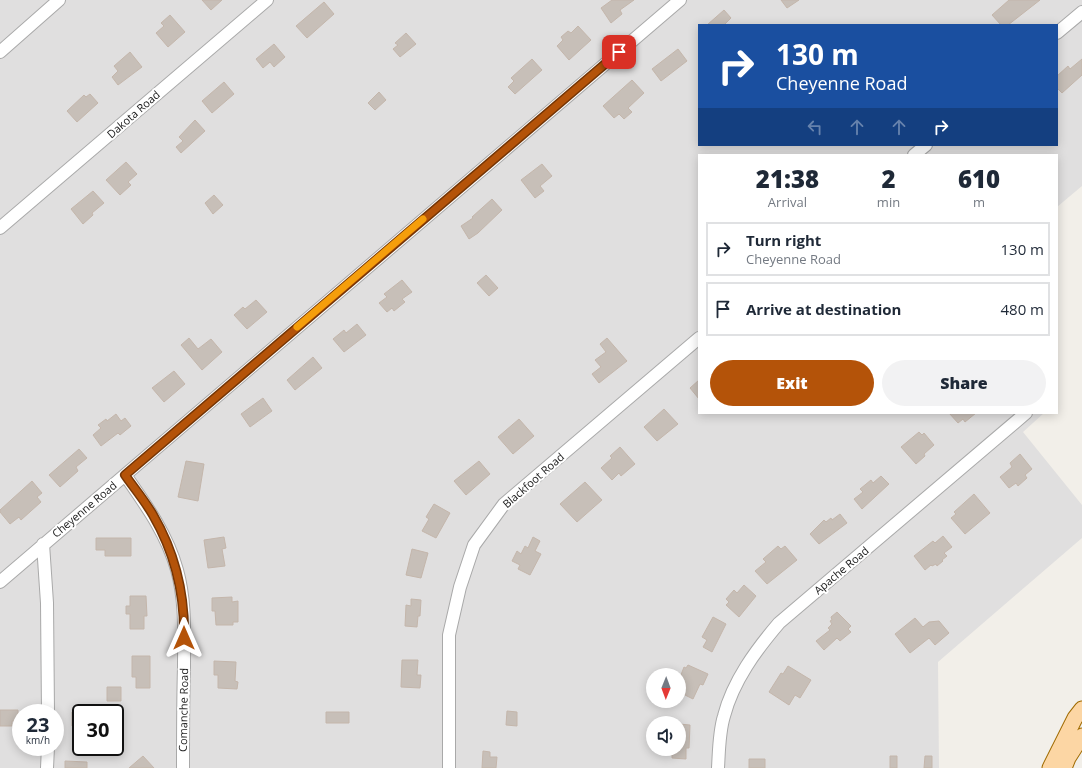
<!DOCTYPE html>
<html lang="en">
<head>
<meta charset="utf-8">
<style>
  :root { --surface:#fff; --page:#f2f2f3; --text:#1f2937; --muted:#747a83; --line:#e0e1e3; --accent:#b45309 }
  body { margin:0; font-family:"Open Sans",sans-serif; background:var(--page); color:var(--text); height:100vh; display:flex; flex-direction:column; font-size:15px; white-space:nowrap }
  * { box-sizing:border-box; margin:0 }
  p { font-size:13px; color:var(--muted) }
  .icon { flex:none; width:22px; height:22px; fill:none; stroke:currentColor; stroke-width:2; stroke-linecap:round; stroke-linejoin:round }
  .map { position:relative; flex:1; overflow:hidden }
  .drawer { position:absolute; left:698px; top:154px; width:360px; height:260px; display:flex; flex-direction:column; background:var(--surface); border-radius:0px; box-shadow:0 2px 10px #0003 }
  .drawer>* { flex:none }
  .banner { position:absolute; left:698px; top:24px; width:360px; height:122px; border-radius:0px; box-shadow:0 2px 10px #0003; background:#1a4fa0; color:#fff; overflow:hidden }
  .needle { width:26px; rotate:181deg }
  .tools { position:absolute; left:646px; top:668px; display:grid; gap:8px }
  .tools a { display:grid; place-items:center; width:40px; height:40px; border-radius:50%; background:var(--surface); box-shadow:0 2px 10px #0003; font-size:20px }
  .speed { position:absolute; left:12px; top:704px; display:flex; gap:8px; font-size:20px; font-weight:700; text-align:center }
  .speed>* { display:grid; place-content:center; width:52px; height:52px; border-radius:50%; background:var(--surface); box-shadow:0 2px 10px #0003; line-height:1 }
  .speed small { font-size:10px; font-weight:400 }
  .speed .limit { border:2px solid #111; border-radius:6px; background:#fff; color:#111 }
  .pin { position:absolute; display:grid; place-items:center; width:34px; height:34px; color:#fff; margin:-17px; border-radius:8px; box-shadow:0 2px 6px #0006 }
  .me { position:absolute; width:44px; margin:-22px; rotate:0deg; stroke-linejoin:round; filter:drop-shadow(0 0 3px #0008) }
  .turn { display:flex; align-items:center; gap:14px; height:84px; padding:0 12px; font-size:18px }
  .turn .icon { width:52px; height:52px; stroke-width:2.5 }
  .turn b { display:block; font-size:28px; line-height:34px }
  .lanes { display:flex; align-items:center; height:38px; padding:0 12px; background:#0003; justify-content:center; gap:20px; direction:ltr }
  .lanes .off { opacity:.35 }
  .eta { display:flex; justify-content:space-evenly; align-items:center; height:68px; text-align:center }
  .eta b { font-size:24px; font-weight:800; line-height:28px }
  .cta { display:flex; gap:8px; margin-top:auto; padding:8px 12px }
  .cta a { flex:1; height:46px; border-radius:24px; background:var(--accent); color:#fff; font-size:16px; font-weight:800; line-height:46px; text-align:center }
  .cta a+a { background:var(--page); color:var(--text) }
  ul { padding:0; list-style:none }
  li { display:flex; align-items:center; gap:12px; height:54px; margin:0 8px 6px; padding:0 4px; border:2px solid var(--line); border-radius:0px }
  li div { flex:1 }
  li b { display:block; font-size:15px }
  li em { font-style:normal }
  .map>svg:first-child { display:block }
  .residential { fill:#e0dfdf; fill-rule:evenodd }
  .building { fill:#c7bfb8; stroke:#c4b6ab }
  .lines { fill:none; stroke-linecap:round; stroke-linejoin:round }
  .minor-casing { stroke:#a9a9a9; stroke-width:14 }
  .major-casing { stroke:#a06b00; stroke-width:17 }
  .minor { stroke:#fff; stroke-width:12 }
  .major { stroke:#fcd6a4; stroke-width:15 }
  .route-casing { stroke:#753606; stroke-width:10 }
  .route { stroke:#b45309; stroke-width:7 }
  .slow { stroke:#f59e0b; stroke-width:7 }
  .labels { text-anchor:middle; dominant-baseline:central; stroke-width:4; stroke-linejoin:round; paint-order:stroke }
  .street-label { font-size:11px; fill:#222; stroke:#fff }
</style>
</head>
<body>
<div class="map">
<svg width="1082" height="768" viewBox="0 0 1082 768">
  <rect width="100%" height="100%" fill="#f2efe9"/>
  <!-- residential -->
  <path class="residential" d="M0,0H1082V186L1057,207V155H699V413H1044L1023,432L1082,505V538L938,662L939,768H0ZM699,25H1057V145H699ZM653,675H679V701H653ZM21,713H55V747H21ZM81,713H115V747H81ZM653,723H679V749H653Z"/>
  <!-- building -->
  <path class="building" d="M202,0H222L211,10Z
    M612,0H634L620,10L622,14L611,23L601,8Z
    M781,0H799L787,8Z
    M1009,0H1040L1008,25H1001L992,15Z
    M324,2L334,14L307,38L296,26Z
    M724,10L731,18L724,25H707Z
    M170,15L185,32L168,47L156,33L164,26L161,23Z
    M578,26L591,40L569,60L557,46L563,40L561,37L568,31L571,33Z
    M406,33L416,44L400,57L393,49L398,45L395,43Z
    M274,44L285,57L274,67L270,62L263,68L256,59Z
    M678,49L687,61L661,81L652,69Z
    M130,52L142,67L118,85L112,77L118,71L114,66Z
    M532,59L542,70L515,94L508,87L514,81L511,78Z
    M1082,59V75L1062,93L1057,88V76L1068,66L1070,69Z
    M632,80L644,93L628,108L632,112L624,119L619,114L614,118L603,106Z
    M224,82L234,94L212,113L202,101Z
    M379,92L386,100L375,110L368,103Z
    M90,94L98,103L77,122L67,111L84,95L86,97Z
    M195,120L205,131L181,153L176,147L183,141L179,137Z
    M126,162L137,174L128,182L131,185L120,195L106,180Z
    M542,164L552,176L540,186L544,191L535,198L521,180Z
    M93,191L104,203L92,213L93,215L83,224L71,209Z
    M214,195L223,205L213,214L205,203Z
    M492,199L502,210L478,233L469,239L461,226L473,218L472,217Z
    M486,275L498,288L489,296L477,283Z
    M402,280L412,292L402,299L405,302L394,311L392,308L387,312L379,303L387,297L384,294Z
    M256,300L267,312L247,329L234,315L243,307L245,309Z
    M357,324L366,335L344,352L333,339L344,330L346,333Z
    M189,338L198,349L211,339L222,352L202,370L181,345Z
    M607,338L627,361L599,383L592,374L601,367L595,360L606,352L600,344Z
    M313,357L322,368L295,390L287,380Z
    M174,371L185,384L164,402L152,388Z
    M699,380V399L690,388Z
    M263,398L272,411L250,427L241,414Z
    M664,409L678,424L657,441L644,427Z
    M949,413H976L965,422L963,419L958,423Z
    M116,414L121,421L125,418L131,426L120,435L118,433L101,446L93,435L101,428L98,425L106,419L107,421Z
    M519,419L534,436L513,454L498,437Z
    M919,432L922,435L924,433L934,445L924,454L925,456L916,464L901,447Z
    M620,447L635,464L621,476L619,473L612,480L601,468L612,458L610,456Z
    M79,449L87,458L76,467L78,471L60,487L49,475Z
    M1020,454L1032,469L1025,475L1027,478L1018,486L1016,483L1009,488L1000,477L1012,467L1010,463Z
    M186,461L204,464L198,501L178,497Z
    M479,461L490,474L466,495L454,481Z
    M881,476L889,484L862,509L854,499L863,492L860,489L871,480L873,483Z
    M32,481L42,493L37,497L41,502L21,520L19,517L10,524L0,512V510Z
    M585,482L602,500L577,522L560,504Z
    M974,494L990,513L965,534L951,518L956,514L954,512Z
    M434,504L450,513L436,538L422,531L429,519L426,517Z
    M840,514L847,523L819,544L810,534L824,520L826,522L831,518L832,520Z
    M943,536L952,547L944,553L947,556L942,560L943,561L937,566L936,564L932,566L931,565L925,570L914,556L933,541L935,543Z
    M224,537L226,548L222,549L225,566L208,568L204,540Z
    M533,537L540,541L535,551L541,554L530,575L518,569L520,565L512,561L517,551L521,554L525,546L528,548Z
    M96,538H131V556H105V550H96Z
    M778,546L781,549L785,546L797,560L767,584L755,571L766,562L763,559Z
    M412,549L428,553L421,578L406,575Z
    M744,585L756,596L739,617L726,605L729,602L726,599L734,590L737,593Z
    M130,596H146L147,616H144V629H130V614H126V606H130Z
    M232,597V602L238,601V622H233V625H216L215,611H212V598Z
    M411,599L421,600L420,616H418L417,627L405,626L406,605L411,606Z
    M837,612L851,626L848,629L851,632L840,641L837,638L824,650L816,641L830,630L828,628L832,624L830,621L832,620L831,617Z
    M713,617L726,624L712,652L703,647L707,640L702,637Z
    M915,618L923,627L929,622L939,621L949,633L935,645L929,638L910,653L895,634Z
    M132,656H150V688H136V677H132Z
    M402,660H418L417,675H421L420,688L401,687Z
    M214,661L236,662L235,681L238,682L237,689L218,688V675H214Z
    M688,665L708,674L703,685L700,684L693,699L681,693L683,687L679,685V680L684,667L686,668Z
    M788,666L811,680L800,698L795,695L789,705L769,692L781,673L783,674Z
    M107,687H121V701H107Z
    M0,710H18V721H12V726H0Z
    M507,711L517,712V726L506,725Z
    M72,712H81V726H72Z
    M326,712H349V723H326Z
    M679,724L690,725L689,748H686V759L672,758V749H679Z
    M483,751L490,752V757H497L496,768H482Z
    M143,756L154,768H129Z
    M890,756H897V768H890Z
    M925,756H932V768H924Z
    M749,759H765V768H749Z
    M65,761L87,762V768H65Z"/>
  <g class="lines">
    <defs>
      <path id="minor" d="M1057,33L1082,12
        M0,52L59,0
        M914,155L926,145
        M0,228L267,0
        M125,475C146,505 167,534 177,570C186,602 184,635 184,667C183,701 183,734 183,768
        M43,544L47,603L48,713
        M0,582L680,0
        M47,768L48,747
        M449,768V635L460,587L474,545L504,504L699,338
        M718,768C719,751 719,732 724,716C733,681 756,650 779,623L1026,413"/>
      <path id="major" d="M1050,768L1075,718L1082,709
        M1064,768L1068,758L1082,736"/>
    </defs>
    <!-- minor casing -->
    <use href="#minor" class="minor-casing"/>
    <!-- major casing -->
    <use href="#major" class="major-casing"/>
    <!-- minor -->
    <use href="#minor" class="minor"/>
    <!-- major -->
    <use href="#major" class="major"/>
  </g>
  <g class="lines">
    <defs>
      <path id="route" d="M184,638C185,594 175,553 153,515C145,501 134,488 125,475L619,52"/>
    </defs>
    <!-- route casing -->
    <use href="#route" class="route-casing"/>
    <!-- route -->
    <use href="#route" class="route"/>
    <!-- slow -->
    <path class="slow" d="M297,327L423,219"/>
  </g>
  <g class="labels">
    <!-- street labels -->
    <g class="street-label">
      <text transform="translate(133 114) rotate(-41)">Dakota Road</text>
      <text transform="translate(533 480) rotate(-41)">Blackfoot Road</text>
      <text transform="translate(84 509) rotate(-40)">Cheyenne Road</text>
      <text transform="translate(841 570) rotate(-40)">Apache Road</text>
      <text transform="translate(183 710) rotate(-89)">Comanche Road</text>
    </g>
  </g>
</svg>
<div class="tools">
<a><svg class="needle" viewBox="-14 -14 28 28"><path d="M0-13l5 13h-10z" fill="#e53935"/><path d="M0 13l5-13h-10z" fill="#747a83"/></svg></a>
<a><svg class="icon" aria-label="sound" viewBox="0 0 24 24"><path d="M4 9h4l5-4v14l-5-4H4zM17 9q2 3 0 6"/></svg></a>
</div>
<div class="speed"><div>23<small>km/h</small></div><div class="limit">30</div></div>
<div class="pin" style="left:619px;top:52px;background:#d93025"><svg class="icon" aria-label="arrive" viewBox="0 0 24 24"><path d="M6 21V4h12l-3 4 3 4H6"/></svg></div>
<svg class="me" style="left:184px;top:638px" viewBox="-20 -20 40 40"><path d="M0-17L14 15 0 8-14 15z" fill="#b45309" stroke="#fff" stroke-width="4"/></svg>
<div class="banner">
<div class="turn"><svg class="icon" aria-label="right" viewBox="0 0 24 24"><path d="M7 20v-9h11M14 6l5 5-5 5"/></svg><div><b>130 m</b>Cheyenne Road</div></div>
<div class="lanes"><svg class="icon off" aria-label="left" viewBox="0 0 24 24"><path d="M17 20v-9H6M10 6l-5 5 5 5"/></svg><svg class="icon off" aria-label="ahead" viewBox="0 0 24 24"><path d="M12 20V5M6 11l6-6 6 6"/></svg><svg class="icon off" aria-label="ahead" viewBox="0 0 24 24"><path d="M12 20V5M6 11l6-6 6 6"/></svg><svg class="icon" aria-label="right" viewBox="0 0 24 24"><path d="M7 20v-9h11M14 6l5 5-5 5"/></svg></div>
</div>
<section class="drawer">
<div class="eta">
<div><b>21:38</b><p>Arrival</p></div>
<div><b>2</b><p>min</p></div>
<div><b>610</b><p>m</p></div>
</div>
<ul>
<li><svg class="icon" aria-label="right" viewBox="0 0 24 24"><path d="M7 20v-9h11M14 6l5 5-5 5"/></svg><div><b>Turn right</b><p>Cheyenne Road</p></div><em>130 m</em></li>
<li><svg class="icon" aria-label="arrive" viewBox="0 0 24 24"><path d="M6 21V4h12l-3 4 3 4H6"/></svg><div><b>Arrive at destination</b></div><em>480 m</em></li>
</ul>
<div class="cta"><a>Exit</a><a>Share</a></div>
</section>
</div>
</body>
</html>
